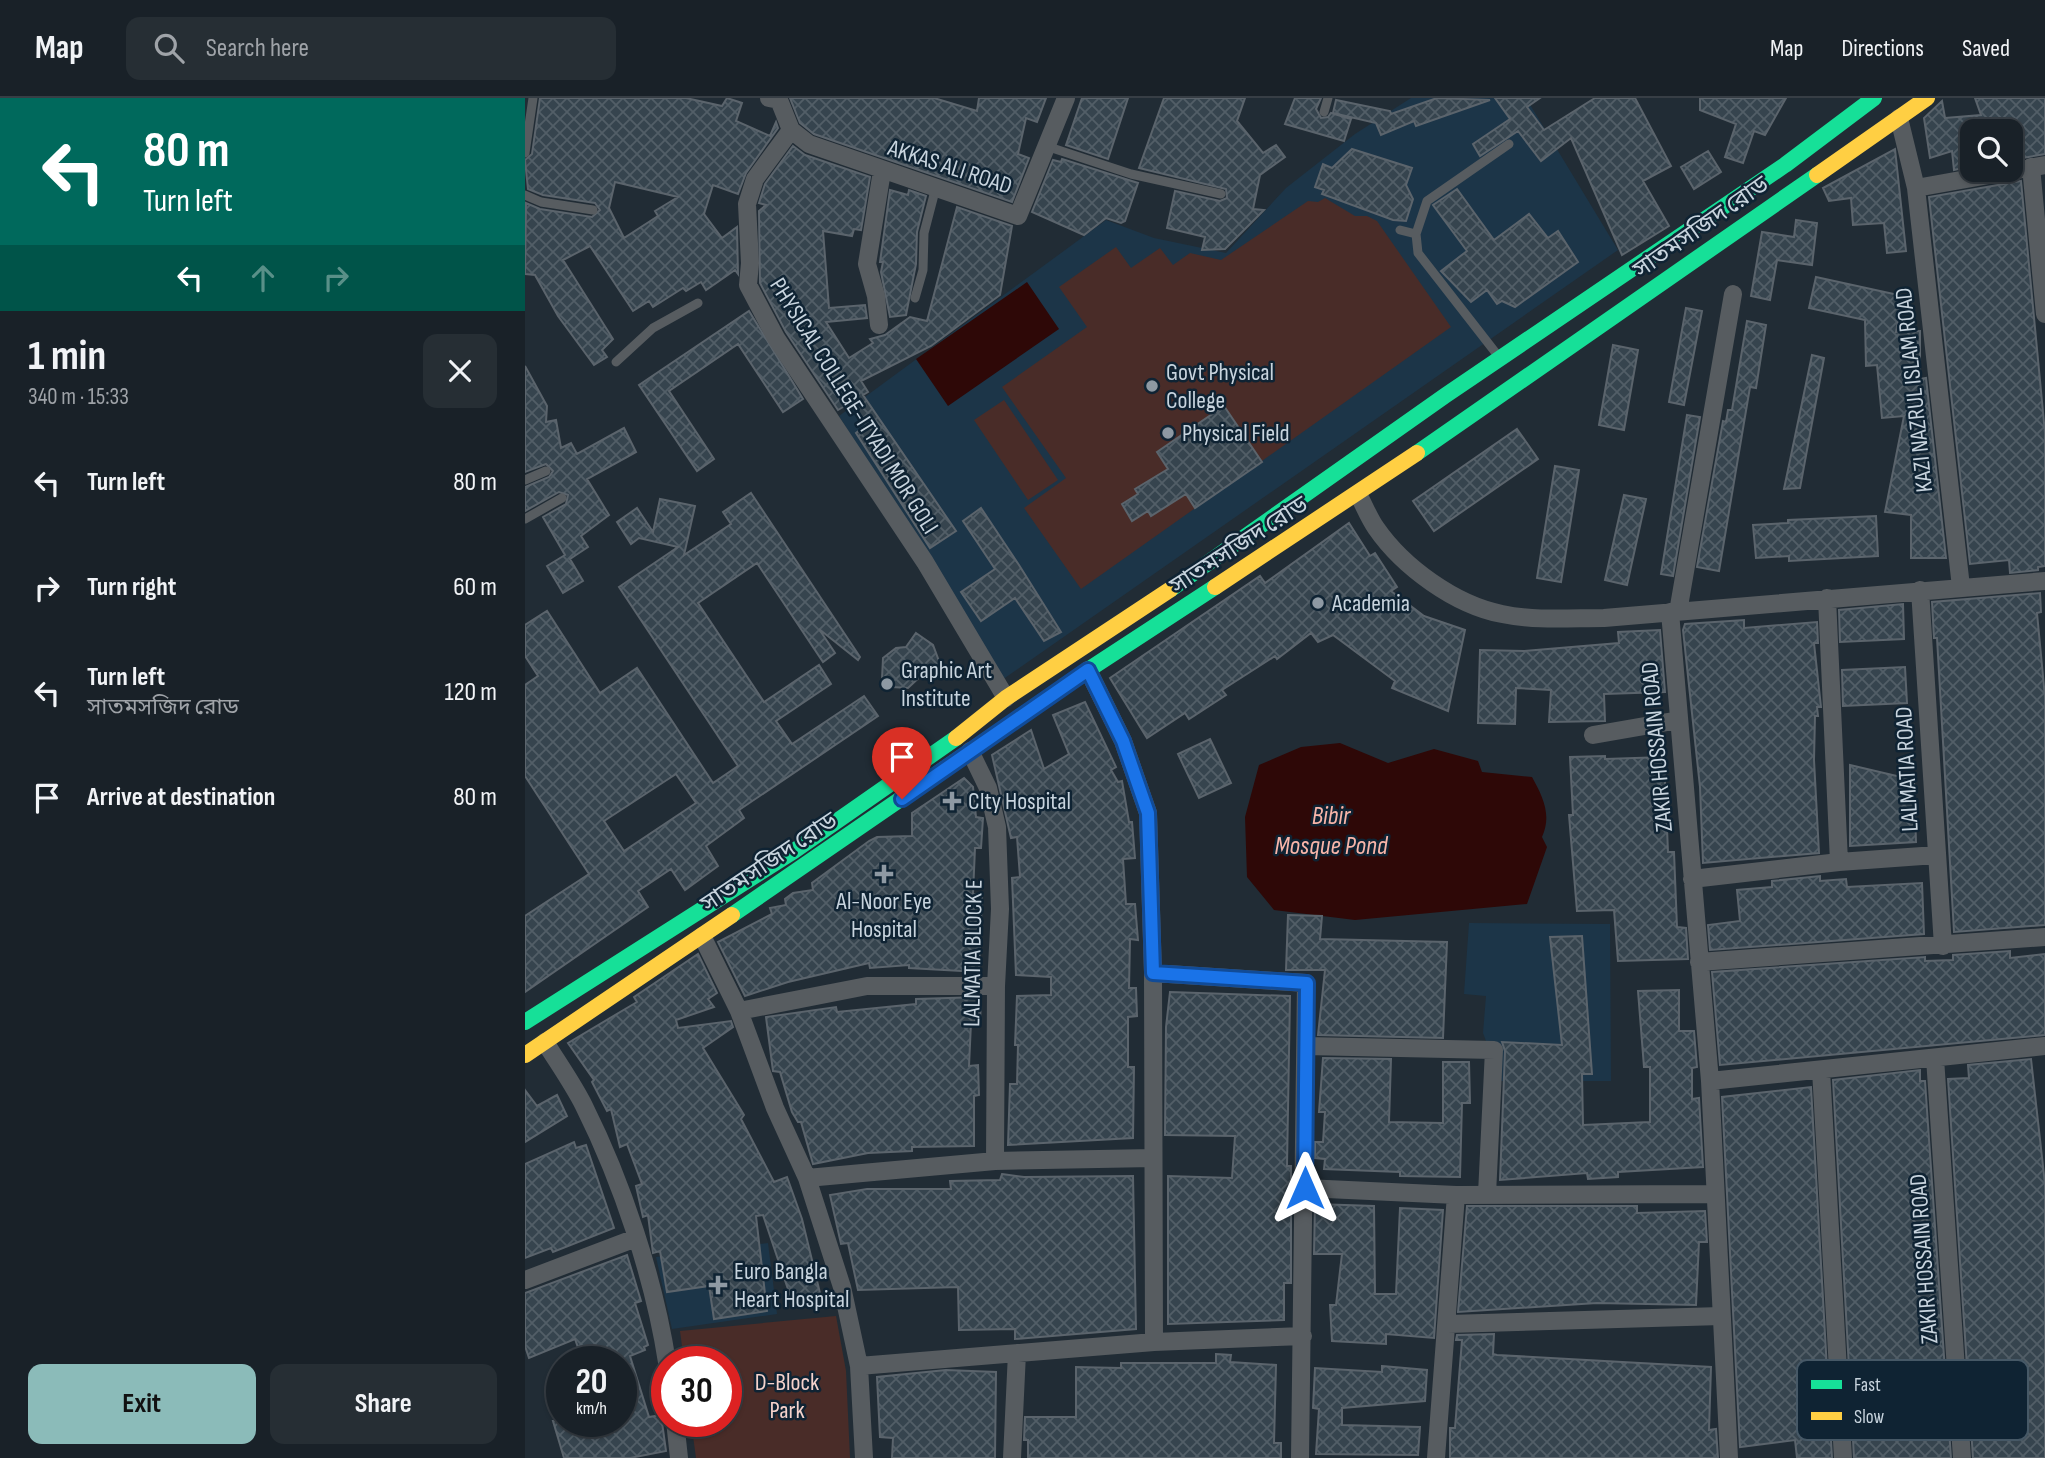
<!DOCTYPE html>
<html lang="en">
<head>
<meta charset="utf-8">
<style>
  :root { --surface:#192128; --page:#262e34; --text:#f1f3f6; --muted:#9fa3a8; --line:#373e45; --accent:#8bbbb9 }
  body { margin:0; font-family:"Sofia Sans Condensed","Noto Sans Bengali",sans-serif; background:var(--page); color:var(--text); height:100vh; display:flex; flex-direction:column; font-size:26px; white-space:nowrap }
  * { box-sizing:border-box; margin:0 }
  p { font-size:23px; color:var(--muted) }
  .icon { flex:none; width:38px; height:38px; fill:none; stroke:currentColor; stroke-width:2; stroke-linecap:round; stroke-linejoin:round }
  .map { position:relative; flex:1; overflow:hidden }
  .sheet { display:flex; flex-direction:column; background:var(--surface); width:525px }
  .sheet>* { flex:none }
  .hud { background:#00695c; color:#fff; overflow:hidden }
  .controls { position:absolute; left:1435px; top:21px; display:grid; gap:14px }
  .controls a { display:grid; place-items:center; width:63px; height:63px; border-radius:14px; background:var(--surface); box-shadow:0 2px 5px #0004,0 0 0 2px var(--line); font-size:35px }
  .speed { position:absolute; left:21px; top:1248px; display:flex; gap:14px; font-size:35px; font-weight:700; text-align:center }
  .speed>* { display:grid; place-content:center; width:91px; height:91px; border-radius:50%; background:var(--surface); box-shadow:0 2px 5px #0004,0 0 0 2px var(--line); line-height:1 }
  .speed small { font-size:18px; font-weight:400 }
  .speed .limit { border:10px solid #d22; background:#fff; color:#111 }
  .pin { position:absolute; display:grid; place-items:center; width:60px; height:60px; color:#fff; margin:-72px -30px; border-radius:50% 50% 50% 0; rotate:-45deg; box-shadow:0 0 7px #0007 }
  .pin .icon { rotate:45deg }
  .me { position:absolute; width:77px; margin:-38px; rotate:0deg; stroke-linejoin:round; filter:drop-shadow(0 0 5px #0008) }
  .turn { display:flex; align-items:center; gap:24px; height:147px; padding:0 28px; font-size:32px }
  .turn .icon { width:91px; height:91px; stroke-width:2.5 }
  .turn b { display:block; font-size:49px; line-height:60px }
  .lanes { display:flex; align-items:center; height:66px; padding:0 28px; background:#0003; justify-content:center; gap:35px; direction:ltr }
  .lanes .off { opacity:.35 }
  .round { display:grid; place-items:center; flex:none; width:74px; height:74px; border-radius:14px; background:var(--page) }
  .headline { display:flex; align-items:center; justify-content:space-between; height:119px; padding:0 28px }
  h1 { font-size:42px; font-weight:700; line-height:52px }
  .button { display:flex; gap:14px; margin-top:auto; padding:14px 28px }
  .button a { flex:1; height:80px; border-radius:14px; background:var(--accent); color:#111; font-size:28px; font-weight:700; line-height:80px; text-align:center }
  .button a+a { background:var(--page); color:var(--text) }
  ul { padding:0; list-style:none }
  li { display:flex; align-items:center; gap:21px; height:105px; padding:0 28px }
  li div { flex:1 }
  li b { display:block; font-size:26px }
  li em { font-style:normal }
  header { display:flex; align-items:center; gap:42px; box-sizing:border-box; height:98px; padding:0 35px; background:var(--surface); border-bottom:2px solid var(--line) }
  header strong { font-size:33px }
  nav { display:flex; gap:38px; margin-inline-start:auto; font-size:24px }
  .search { width:490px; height:63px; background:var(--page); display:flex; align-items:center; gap:18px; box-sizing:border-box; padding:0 24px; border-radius:14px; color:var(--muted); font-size:26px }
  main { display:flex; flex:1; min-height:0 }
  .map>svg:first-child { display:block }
  .built { fill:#1c3548 }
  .green { fill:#492c28 }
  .water { fill:#2e0807 }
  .building { fill:url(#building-cross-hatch); stroke:#5b646c; stroke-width:2; fill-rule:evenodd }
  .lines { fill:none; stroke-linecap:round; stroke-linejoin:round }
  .lane { stroke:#575c60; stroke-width:9 }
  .street { stroke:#575c60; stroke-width:18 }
  .fast { stroke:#16e098; stroke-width:16 }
  .slow { stroke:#ffcf43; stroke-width:16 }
  .route-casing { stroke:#114b97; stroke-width:18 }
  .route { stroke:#1a73e8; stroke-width:12 }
  .poi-dot { fill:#8e99a3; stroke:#0f2333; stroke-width:2.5 }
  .labels { text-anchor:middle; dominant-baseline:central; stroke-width:5; stroke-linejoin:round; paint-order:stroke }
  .street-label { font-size:24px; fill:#c8d4de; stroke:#0f2333 }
  .poi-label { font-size:24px; fill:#c8d4de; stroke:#0f2333; text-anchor:start }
  .park-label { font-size:24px; fill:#f5d2cb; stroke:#0f2333 }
  .water-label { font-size:26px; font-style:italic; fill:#f8b5a9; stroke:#0f2333 }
  .key { fill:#0f2333; stroke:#465866; stroke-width:2 }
  .key-label { font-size:19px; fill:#c8d4de }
</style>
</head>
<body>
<header>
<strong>Map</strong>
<div class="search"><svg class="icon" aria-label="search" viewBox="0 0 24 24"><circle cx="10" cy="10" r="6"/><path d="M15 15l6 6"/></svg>Search here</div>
<nav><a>Map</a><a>Directions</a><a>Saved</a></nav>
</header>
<main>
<section class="sheet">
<div class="hud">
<div class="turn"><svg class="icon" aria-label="left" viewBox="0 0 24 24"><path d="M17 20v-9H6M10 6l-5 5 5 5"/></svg><div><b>80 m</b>Turn left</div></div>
<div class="lanes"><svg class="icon" aria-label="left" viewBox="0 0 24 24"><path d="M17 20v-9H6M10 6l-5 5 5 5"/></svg><svg class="icon off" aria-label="ahead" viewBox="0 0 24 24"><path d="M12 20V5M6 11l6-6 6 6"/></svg><svg class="icon off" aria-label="right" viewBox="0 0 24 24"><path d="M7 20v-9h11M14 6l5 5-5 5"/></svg></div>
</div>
<div class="headline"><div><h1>1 min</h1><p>340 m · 15:33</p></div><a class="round"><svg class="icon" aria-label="close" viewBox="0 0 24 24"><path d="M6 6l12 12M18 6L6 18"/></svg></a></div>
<ul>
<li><svg class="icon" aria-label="left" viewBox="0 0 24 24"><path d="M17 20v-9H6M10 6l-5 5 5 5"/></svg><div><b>Turn left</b></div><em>80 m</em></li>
<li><svg class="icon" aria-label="right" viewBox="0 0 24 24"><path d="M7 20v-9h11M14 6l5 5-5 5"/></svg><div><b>Turn right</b></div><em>60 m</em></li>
<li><svg class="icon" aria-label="left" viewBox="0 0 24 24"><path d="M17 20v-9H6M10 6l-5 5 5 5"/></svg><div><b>Turn left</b><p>সাতমসজিদ রোড</p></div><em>120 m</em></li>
<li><svg class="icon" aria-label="arrive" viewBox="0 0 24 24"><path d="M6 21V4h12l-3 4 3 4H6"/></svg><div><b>Arrive at destination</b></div><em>80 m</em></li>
</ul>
<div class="button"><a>Exit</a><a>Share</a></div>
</section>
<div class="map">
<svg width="1520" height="1360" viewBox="0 0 1520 1360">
  <defs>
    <pattern id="building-cross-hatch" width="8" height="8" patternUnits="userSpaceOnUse" patternTransform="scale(1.75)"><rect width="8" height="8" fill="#36444e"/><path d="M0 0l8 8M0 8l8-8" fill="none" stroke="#525e67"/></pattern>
  </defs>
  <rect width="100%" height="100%" fill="#212c35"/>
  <!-- built -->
  <path class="built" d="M886,0H1001L1093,152L477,582L314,318L581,122L629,140L701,155L761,90L830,36Z
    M944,825L1085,826L1086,983H976L958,935L961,898L939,896Z
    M243,1145L252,1216L147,1231L131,1159Z"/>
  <!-- green -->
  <path class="green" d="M800,100L830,118H842L852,123L926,229L556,491L499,410L541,380L477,289L562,229L534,189L591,149L606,170L635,150L648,167L665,155L696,162L783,103L793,104Z
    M479,302L533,382L503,402L449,322Z
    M311,1218L321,1273L325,1360H171L166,1323H201V1264L159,1263L155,1233Z"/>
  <!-- water -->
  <path class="water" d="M502,184L534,231L423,308L391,261Z
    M815,645L863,665L909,651L953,663L957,674L1007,679C1018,699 1027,717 1017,739L1022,749L1002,806L830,822L749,812L722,779L720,719L734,667L776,649Z"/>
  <!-- building -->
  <path class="building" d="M15,0H161L197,8L202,0L217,5L211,23L245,38L251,24L253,30L221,75L213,96L188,87L179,116L197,140L212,129L213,176L210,172L181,192L176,184L161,193L158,190L128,209L124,203L108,213L65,148L38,162L88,241L77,252L82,259L69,267L33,218L10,177L0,176L1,105L15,111L67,119L75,112L70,105L18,97L3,91L0,62L7,56ZM90,84L153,99L130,113L133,118L99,140L84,110Z
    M265,0H409L452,13L454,0H521L512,24L501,20L493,56L504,60L487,104L289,36L275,25Z
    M557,0H603L583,61L541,47Z
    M639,0H720L712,23L738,55L751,47L760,59L735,77L728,111L739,112L700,151L677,152L680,139L642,130L650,93L695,103L702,100L701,91L614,70Z
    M770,0H796L791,11L796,20L803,19L806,15L826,21L819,43L760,26Z
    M912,0L965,2L891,28L889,23L856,37L851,25L808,15L811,2L865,13L866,16Z
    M970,0H1015L1002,9L1019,32L1070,0H1110L1146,68L1118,83L1144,128L1097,157L1046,40L1016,63L993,33L955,58L948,46L985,21Z
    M1175,0H1261L1240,37L1229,33L1218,65L1200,59L1211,26L1175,12Z
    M1450,0H1520V56L1486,62V33H1447V68L1429,72L1427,53L1405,60L1399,20L1417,3L1420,20L1456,17Z
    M268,48L280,57L345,79L336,132L329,131L327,138L298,133L304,210L340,207L342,220L301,224L324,260L348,245L345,241L360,237L385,219L402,223L432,109L487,128L475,197L406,248L336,283L343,294L338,297L431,433L405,450L331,335L341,327L325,305L313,312L261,234L235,185L234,113L241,107L234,105L240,86Z
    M827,51L887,70L881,87L888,101L881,123L868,122L797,96L799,92L790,89L798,66L807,70Z
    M1370,51L1381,153L1362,155L1359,125L1328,127L1326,100L1304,103L1298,90Z
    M1183,53L1196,74L1169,91L1156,69Z
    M537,61L613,85L600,123L596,125L581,120L559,137L507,114L528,62L536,64Z
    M1496,83L1520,335V468L1513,469V472L1485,475L1484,462L1445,466L1404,99Z
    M932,91L969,142L1004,116L1023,140L1033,133L1053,164L990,209L977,203L972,206L962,192L946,204L916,173L942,153L908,107Z
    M365,92L383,97L384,92L401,98L392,134L391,166L381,217L365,219L356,174L358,164H355Z
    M1271,122L1292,125L1287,167L1252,162L1245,202L1226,198L1237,134L1269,139Z
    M1291,179L1378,198L1371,234L1395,233V281L1401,280L1421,460H1386V417L1360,414L1379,318L1357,320L1352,267L1341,268L1340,222L1284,210Z
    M1161,210L1177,213L1159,307L1144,304Z
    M224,213L278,301L258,314L213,246L144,293L189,361L172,373L114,287Z
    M1222,223L1241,227L1231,290L1225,289L1194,473L1172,469L1198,323L1201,324L1203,312H1207Z
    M1088,247L1113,252L1099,332L1074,327Z
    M1287,257L1299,260L1275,390L1259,391Z
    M0,268L22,308L21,324L31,322L36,350L46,345L52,356L99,330L111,354L62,381L84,417L56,438L63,449L45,461L58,483L38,495L22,468L40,457L18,419L41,406L43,397L34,394L0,413V389L24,379L28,373L21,366L0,374Z
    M699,308L737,364L670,410L661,396L626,418L623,413L607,423L597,406L613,396L610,391L643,371L632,354Z
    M1162,317L1175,319L1148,478L1136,476Z
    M992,331L1013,361L909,433L888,403Z
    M1030,368L1054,372L1036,484L1012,480Z
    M226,395L335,559L333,562L294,531L310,555L298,564L232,465L173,505L239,604L294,567L306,586L251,623L267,646L339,598L353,618L214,712L219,720L181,748L193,768L160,792L146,771L113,793L123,809L0,894V818L64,776L0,678V587L13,578L0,558V527L22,513L75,595L112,570L188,685L213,668L94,489L153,449L114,440L106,446L92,424L112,410L128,434L135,401L170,408L159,457L206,426L198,414ZM151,676L171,705L99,753L79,723Z
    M1099,397L1121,401L1102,487L1080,482Z
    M456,410L494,467L536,534L519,543L490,500L456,523L436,494L470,471L438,423Z
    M1351,418L1353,458L1264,463V458L1231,460L1228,427L1263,425V422Z
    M824,425L845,458L850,455L872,489L866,493L899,518L940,532L923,613L867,590L870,583L808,537L793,544L786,535L752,561L750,558L697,592L701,597L664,621L660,615L622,640L585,580L735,478L740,485Z
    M1515,495L1516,514L1512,515L1520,599V827L1429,834L1412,540H1409L1407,504Z
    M1378,506L1379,541L1315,544L1314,512Z
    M1219,522V530L1292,524L1293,545H1289L1296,609H1292L1293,618H1290L1289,662L1294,755L1178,765L1175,689L1158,532L1160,526Z
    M1135,532L1140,594L1079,596L1080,623L1024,624L1026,592L991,590L990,626L953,625L955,552L999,553L1094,545L1093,534Z
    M391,535L408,547L418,574L399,575L383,590L367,589L357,581L358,560L371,550L381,549Z
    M1380,569L1382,605L1318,608L1317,572Z
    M560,604L591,669L586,672L593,684L597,683L604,724H607L610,760L598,761L601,806H610L613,842L605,841L604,890H611L612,918L603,919V969H609L608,1040L483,1047L485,986H492L493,947H490L492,898L526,897V879L491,877L487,780L495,779L492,739L486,740L467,657L506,632L519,671L544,656L528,617Z
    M685,641L706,685L674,700L653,656Z
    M1080,658V661L1139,659L1143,754H1149L1152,829L1161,830L1163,861L1093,863L1089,812L1052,813L1044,717H1048L1045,659Z
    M1325,667L1389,682L1391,744L1325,748Z
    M439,680L448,689L451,719L458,720L456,750H450L448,796L457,797L454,874L384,870V867L345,870L344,865L263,884L220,898L193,844L247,816L245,810L261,807L260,801L268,795L288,792L287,785L344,743L352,739L387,738V715Z
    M1295,778V783L1321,781L1322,789L1397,785L1399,836L1185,852L1183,827L1215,823L1212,792L1247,789V783Z
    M763,817L797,818L795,841L922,844L918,940L793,937L800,872H761Z
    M1057,838L1067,976H1057L1058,1027L1125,1024V969H1119L1113,893L1154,892V933H1169L1172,969L1167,970V1001L1174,1000L1178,1069L1093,1074V1079L1063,1081L1062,1075L975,1082L980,953L977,944L1037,947L1025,839Z
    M1485,853V860L1520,856V937L1195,967L1187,874L1400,859V863L1428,862V857Z
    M173,856L192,895L183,901L189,909L151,922L153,930L206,923L208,929L178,950L219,1017L216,1021L249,1084L262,1079L277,1121L295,1195L267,1203L238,1117L231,1118L242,1213L189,1221L184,1188L142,1194L135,1153L128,1155L123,1117L118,1119L111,1088L117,1086L102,1046L95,1049L86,1011L82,1013L67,984L69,982L43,945L112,904L109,899Z
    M645,894L765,898L762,1068H766V1185H759V1222L643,1226V1078L707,1080L710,1038L640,1037L641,929Z
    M456,899L455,925H446L444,968L453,967L454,997L449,998V1048L387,1049V1053L343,1055L288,1066L276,1024H273L267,1014L255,974L248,973L241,919L311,909L312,914L391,906V901Z
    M798,960L866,961L864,1024L918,1025V964H944L945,1005H937L935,1079L875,1078V1074L799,1071L800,1061L790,1060V1044H798L800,1014H794Z
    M1506,961L1520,1086V1360H1448L1423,981L1444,980L1443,967Z
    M1395,972V983H1400L1426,1360H1329L1308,982Z
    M1286,989L1307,1360H1272L1270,1342L1215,1349L1197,999Z
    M0,992L12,1008L32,997L42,1018L0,1044Z
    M49,1044L51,1050L61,1047L89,1130L28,1154L26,1150L0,1160V1066Z
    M477,1076L499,1079L608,1078L611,1231L490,1241V1231L434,1232L433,1189L333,1192L323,1145L316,1146L305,1097L342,1091H426L425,1083L475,1082Z
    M790,1106L849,1108L850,1196H871L875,1110L918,1112L909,1240L861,1236V1246L807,1243L805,1207H811L817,1156H789Z
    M942,1108H1112V1115L1180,1113L1182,1144H1174L1171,1207L1072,1205L933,1214Z
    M102,1157L116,1203L110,1205L123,1247L119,1249L120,1252L105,1258L124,1319L136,1317L141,1353L105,1360H39L28,1323H62L63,1329L96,1323V1264H58L50,1241L4,1260L0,1248V1195Z
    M969,1236L968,1256L972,1257L1186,1269L1184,1332L1191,1331L1193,1360H925V1330H930L937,1242H931L932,1237Z
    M691,1256L706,1257L705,1264L751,1267L749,1345H756V1360H503V1342H499L500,1319H551V1269L596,1270V1265H691Z
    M857,1268L902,1272L900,1303L817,1310V1327L895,1329L893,1357L791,1356L794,1311L788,1310L790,1270L857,1274Z
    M421,1272L471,1274L470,1360H367L368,1340L355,1339L352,1279Z"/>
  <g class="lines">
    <!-- lane -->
    <path class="lane" d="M799,14L803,0
      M521,48L606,76L696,96
      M0,55L8,0
      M0,97L16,104L68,112
      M875,132L891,136
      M390,200L398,172L399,135L411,89
      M974,259L893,155L891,136L902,103L984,46
      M91,264L128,230L173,205
      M0,382L21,373
      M0,421L37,400"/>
    <!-- street -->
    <path class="street" d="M244,0L254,2L266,32
      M1374,20L1391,90L1436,489
      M266,32L230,81L222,106L225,165L223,187L251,240L400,464L481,600
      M266,32L284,46L493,118L541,0
      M1506,69L1520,216
      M1391,90L1520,67
      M354,227L351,198L342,166L357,73
      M833,396C839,407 844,420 851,430C878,469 930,507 977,516C1010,523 1045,520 1079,520L1520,483
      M1395,492L1418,848
      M1302,500L1314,764
      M1145,514L1185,983L1204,1360
      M1153,514L1208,196
      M563,572L598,643L623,715L628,875L629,1244
      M1068,637L1154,622
      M445,653L463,690L472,729L475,811L471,888L470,1063
      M1167,781L1314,764L1411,757
      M177,838L214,913L250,1010L282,1080L317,1189L334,1268L339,1360
      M1174,864L1520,839
      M628,875L781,885L775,1360
      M214,913L342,888H471
      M20,944C33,965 48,986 59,1008C97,1084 129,1180 142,1264
      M781,948L969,952L962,1096
      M1410,960L1437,1360
      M1296,972L1318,1360
      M1185,983L1520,948
      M282,1080L470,1063L628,1060
      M780,1090L931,1097L1189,1096
      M0,1182L111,1140
      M923,1226L1196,1218
      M334,1268L629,1244L778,1238
      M150,1323L154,1360
      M487,1360L492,1255
      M911,1360L931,1097"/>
    <!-- fast -->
    <path class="fast" d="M892,355L1292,77
      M646,491L921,297L1260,67L1349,0
      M207,817L563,572L690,489
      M0,924L269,753L431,640"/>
    <!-- slow -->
    <path class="slow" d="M1292,77L1402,0
      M690,489L892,355
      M431,640L481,600L646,491
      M0,957L207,817"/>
  </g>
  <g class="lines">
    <defs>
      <path id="route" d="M377,701L563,572L598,643L623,715L628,875L782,885L780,1090"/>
    </defs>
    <!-- route casing -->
    <use href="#route" class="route-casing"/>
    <!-- route -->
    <use href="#route" class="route"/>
  </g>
  <!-- markers -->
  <g class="poi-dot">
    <circle cx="627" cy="288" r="7"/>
    <circle cx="643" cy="335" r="7"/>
    <circle cx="793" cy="505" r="7"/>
    <circle cx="362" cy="586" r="7"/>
    <path d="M423.5 692.5h7v7h7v7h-7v7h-7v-7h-7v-7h7z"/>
    <path d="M355.5 765.5h7v7h7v7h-7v7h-7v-7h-7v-7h7z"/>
    <path d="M189.5 1176.5h7v7h7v7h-7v7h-7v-7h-7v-7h7z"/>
  </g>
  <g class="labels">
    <!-- street labels -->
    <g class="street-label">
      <text transform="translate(425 69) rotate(18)">AKKAS ALI ROAD</text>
      <text transform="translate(1176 129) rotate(-35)">সাতমসজিদ রোড</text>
      <text transform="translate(1389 292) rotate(-96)">KAZI NAZRUL ISLAM ROAD</text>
      <text transform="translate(329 308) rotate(58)">PHYSICAL COLLEGE-ITYADI MOR GOLI</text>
      <text transform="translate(714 447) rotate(-33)">সাতমসজিদ রোড</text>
      <text transform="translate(1132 649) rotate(-95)">ZAKIR HOSSAIN ROAD</text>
      <text transform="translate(1382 671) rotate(-93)">LALMATIA ROAD</text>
      <text transform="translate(244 764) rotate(-34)">সাতমসজিদ রোড</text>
      <text transform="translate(448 855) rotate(-89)">LALMATIA BLOCK E</text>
      <text transform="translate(1399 1161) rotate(-94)">ZAKIR HOSSAIN ROAD</text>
    </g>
    <!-- poi labels -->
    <g class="poi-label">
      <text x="641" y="274">Govt Physical<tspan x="641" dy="28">College</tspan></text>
      <text x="657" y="335">Physical Field</text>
      <text x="807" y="505">Academia</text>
      <text x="376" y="572">Graphic Art<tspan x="376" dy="28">Institute</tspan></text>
      <text x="443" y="703">CIty Hospital</text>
      <text x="359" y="803" text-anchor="middle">Al-Noor Eye<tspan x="359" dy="28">Hospital</tspan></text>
      <text x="209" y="1173">Euro Bangla<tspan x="209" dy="28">Heart Hospital</tspan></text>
    </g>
    <!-- park labels -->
    <g class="park-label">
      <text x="262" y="1284">D-Block<tspan x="262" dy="28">Park</tspan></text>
    </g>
    <!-- water labels -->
    <g class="water-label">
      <text x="806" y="718">Bibir<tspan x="806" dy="30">Mosque Pond</tspan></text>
    </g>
  </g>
  <!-- legend -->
  <rect x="1272" y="1262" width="231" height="80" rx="10" class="key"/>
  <rect x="1286" y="1282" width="31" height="9" fill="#16e098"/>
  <rect x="1286" y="1314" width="31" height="8" fill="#ffcf43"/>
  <g class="key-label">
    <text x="1329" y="1293">Fast</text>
    <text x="1329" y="1325">Slow</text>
  </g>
</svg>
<div class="controls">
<a><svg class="icon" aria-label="search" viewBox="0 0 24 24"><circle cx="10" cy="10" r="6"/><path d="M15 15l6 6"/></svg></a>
</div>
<div class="speed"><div>20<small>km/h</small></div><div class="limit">30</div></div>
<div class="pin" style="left:377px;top:701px;background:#d93025"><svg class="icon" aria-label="arrive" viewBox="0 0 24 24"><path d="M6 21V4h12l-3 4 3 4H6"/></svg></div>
<svg class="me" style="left:780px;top:1090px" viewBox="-20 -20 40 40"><path d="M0-17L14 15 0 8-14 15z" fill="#1a73e8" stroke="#fff" stroke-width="4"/></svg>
</div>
</main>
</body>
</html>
